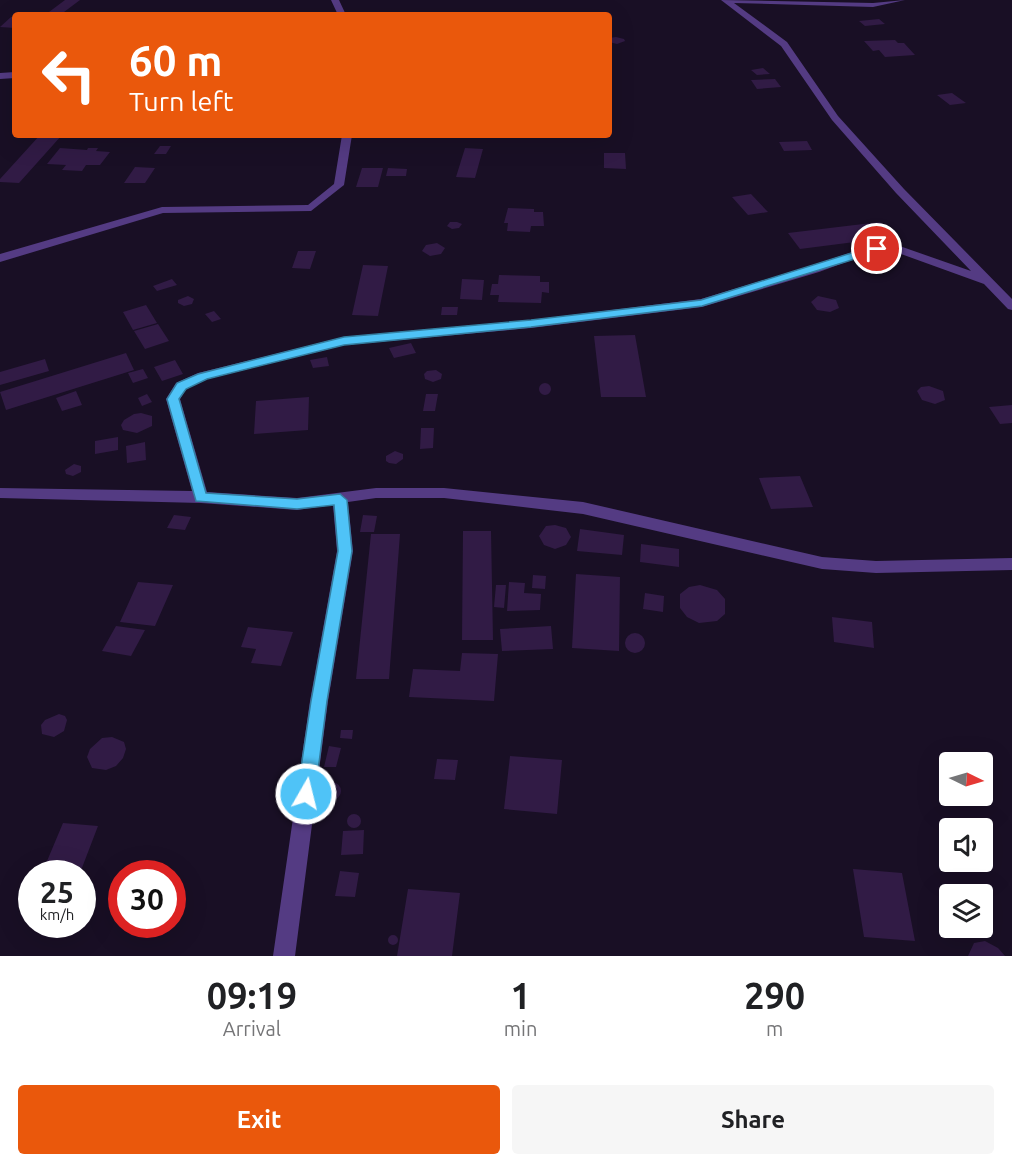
<!DOCTYPE html>
<html lang="en">
<head>
<meta charset="utf-8">
<style>
  :root { --surface:#fff; --page:#f6f6f6; --text:#202124; --muted:#757577; --accent:#ea580c }
  body { margin:0; font-family:Ubuntu,sans-serif; background:var(--page); color:var(--text); height:100vh; display:flex; flex-direction:column; font-size:22px; white-space:nowrap }
  * { box-sizing:border-box; margin:0 }
  p { font-size:20px; color:var(--muted) }
  .icon { flex:none; width:33px; height:33px; fill:none; stroke:currentColor; stroke-width:2; stroke-linecap:round; stroke-linejoin:round }
  .map { position:relative; height:956px; overflow:hidden }
  .details { display:flex; flex-direction:column; background:var(--surface); flex:1 }
  .details>* { flex:none }
  .guide { position:absolute; left:12px; top:12px; width:600px; height:126px; border-radius:6px; box-shadow:0 6px 24px #0002; background:#ea580c; color:#fff; overflow:hidden }
  .needle { width:39px; rotate:95deg }
  .fabs { position:absolute; left:939px; top:752px; display:grid; gap:12px }
  .fabs a { display:grid; place-items:center; width:54px; height:54px; border-radius:6px; background:var(--surface); box-shadow:0 6px 24px #0002; font-size:30px }
  .speed { position:absolute; left:18px; top:860px; display:flex; gap:12px; font-size:30px; font-weight:700; text-align:center }
  .speed>* { display:grid; place-content:center; width:78px; height:78px; border-radius:50%; background:var(--surface); box-shadow:0 6px 24px #0002; line-height:1 }
  .speed small { font-size:15px; font-weight:400 }
  .speed .limit { border:9px solid #d22; background:#fff; color:#111 }
  .pin { position:absolute; display:grid; place-items:center; width:51px; height:51px; color:#fff; margin:-26px; border:3px solid #fff; border-radius:50%; box-shadow:0 2px 6px #0007 }
  .me { position:absolute; width:66px; margin:-33px; rotate:8deg; stroke-linejoin:round; filter:drop-shadow(0 0 4px #0008) }
  .turn { display:flex; align-items:center; gap:21px; height:126px; padding:0 18px; font-size:27px }
  .turn .icon { width:78px; height:78px; stroke-width:2.5 }
  .turn b { display:block; font-size:42px; line-height:51px }
  .eta { display:flex; justify-content:space-evenly; align-items:center; height:102px; text-align:center }
  .eta b { font-size:36px; font-weight:700; line-height:42px }
  .action { display:flex; gap:12px; margin-top:auto; padding:12px 18px }
  .action a { flex:1; height:69px; border-radius:6px; background:var(--accent); color:#fff; font-size:24px; font-weight:700; line-height:69px; text-align:center }
  .action a+a { background:var(--page); color:var(--text) }
  .map>svg:first-child { display:block }
  .building { fill:#311b45 }
  .lines { fill:none; stroke-linecap:round; stroke-linejoin:round }
  .minor { fill:#543b83; fill-rule:evenodd }
  .route { fill:#4fc3f7; stroke:#337fa1; stroke-width:1.5 }
</style>
</head>
<body>
<div class="map">
<svg width="1012" height="956" viewBox="0 0 1012 956">
  <rect width="100%" height="100%" fill="#190f25"/>
  <!-- building -->
  <path class="building" d="M65,0H80L60,15H45Z
    M11,17H15V28L0,27Z
    M879,19L885,24L865,26L859,21Z
    M616,37L624,39L625,41L617,44L609,42V38Z
    M895,40L898,43H904L915,55L885,57L879,50L873,51L864,41Z
    M763,68L770,74L757,75L751,70Z
    M775,79L781,87L757,89L751,80Z
    M952,93L966,103L950,105L937,95Z
    M40,135H62L19,183L0,182V179Z
    M807,141L812,150L784,151L779,142Z
    M160,146H171L166,154H154Z
    M60,148L87,150L88,148H98L96,151L110,152L100,165H86L82,171L62,170L66,165L47,164Z
    M465,148L483,149L475,178L456,177Z
    M604,153H625L626,169L604,168Z
    M135,167L155,168L145,183H124Z
    M362,168H383L378,187H356Z
    M388,168L407,169L406,176H386Z
    M751,194L768,212L748,215L732,197Z
    M508,208L534,209V212H543L544,226H531L530,232L507,231L508,223H504Z
    M457,222L462,224L459,228L452,229L447,226L450,222Z
    M880,222L894,237L800,249L788,233Z
    M437,243L445,248L441,254L430,256L422,251L426,245Z
    M298,251H316L310,269L292,268Z
    M363,265L388,266L378,316L352,315Z
    M499,275L540,276V282H549V293L542,292L541,303L498,302L499,295H490L492,284H498Z
    M172,279L177,285L157,291L153,286Z
    M462,279L484,280L482,300L460,299Z
    M188,296L194,299L192,304L184,306L178,303V300Z
    M818,296L836,300L839,308L830,312L817,310L811,302Z
    M146,305L157,323L133,330L123,312Z
    M442,307H458L457,315H441Z
    M214,311L221,319L212,322L205,314Z
    M158,324L169,341L145,349L134,331Z
    M635,335L646,397H601L594,336Z
    M411,343L416,353L394,358L389,348Z
    M126,353L134,370L6,410L0,392Z
    M327,357L329,366L313,368L310,360Z
    M45,359L49,371L0,385V372Z
    M175,360L183,374L162,381L154,367Z
    M143,369L148,378L133,383L128,373Z
    M436,370L442,374L441,379L433,382L425,379L424,374L427,371Z
    M539 389a6 6 0 1 1 12 0a6 6 0 1 1-12 0Z
    M929,386L943,391L945,400L935,404L922,400L917,391L921,387Z
    M76,391L82,405L62,411L56,398Z
    M147,394L152,402L142,406L138,398Z
    M426,394H438L435,411H423Z
    M309,397L308,430L254,434L256,401Z
    M1012,405V423L1000,424L989,407Z
    M141,413L152,416V426L137,433L123,430L121,425L124,420L134,414Z
    M421,428H434L433,448L420,449Z
    M118,437V450L95,454V441Z
    M145,442L146,460L127,463L126,446Z
    M395,451L403,454V459L396,464L389,463L386,461V456Z
    M74,464L81,466V472L73,476L66,474L65,470Z
    M800,476L813,507L771,509L759,478Z
    M174,515L191,517L185,530L167,528Z
    M363,515L377,516L374,532H360Z
    M555,525L566,528L571,537L566,545L555,549L544,545L539,536L546,526Z
    M580,529L624,535L622,555L577,551Z
    M463,531H491L493,640H462Z
    M371,534H400L389,679H356Z
    M641,544L679,549V567L640,562Z
    M576,574L620,577L619,651L572,648Z
    M533,575L546,576L545,589L532,588Z
    M138,582L173,585L155,626L120,622Z
    M509,582L525,583L524,593L541,594L540,610L507,611Z
    M496,585H506L504,608L494,607Z
    M700,585L717,590L725,599V614L717,621L699,623L687,617L680,608V594L689,587Z
    M645,593L664,596L663,612L643,609Z
    M832,617L872,622L874,648L834,642Z
    M116,626L145,630L131,656L102,651Z
    M551,626L553,649L502,651L500,629Z
    M248,627L293,632L281,666L251,663L256,649L241,647Z
    M625 643a10 10 0 1 1 20 0a10 10 0 1 1-20 0Z
    M462,653L498,654L494,701L409,697L413,669L460,671Z
    M59,714L65,716L67,720L64,731L54,737L42,734L41,725L45,720Z
    M341,730H353L352,739L340,738Z
    M112,737L124,742L126,749L123,758L116,766L106,770L92,768L87,757L90,749L102,738Z
    M329,746L341,748L336,767H324Z
    M510,756L562,760L557,814L504,809Z
    M437,759L458,760L455,780L434,779Z
    M323 791a9 9 0 1 1 18 0a9 9 0 1 1-18 0Z
    M347 821a7 7 0 1 1 14 0a7 7 0 1 1-14 0Z
    M63,823L98,826L80,873H42Z
    M364,830L363,854L341,855L343,831Z
    M853,869L902,873L915,941L864,937Z
    M340,871L359,873L355,897L335,896Z
    M408,889L460,893L452,956H397Z
    M388 940a5 5 0 1 1 10 0a5 5 0 1 1-10 0Z
    M985,941L998,948L1005,956H968L974,943Z"/>
  <g class="lines">
    <!-- minor -->
    <path class="minor" d="M331,0H339L346,15H338Z
      M721,0L873,3L905,0L873,7L734,3L787,42L838,116L904,189L1012,299V310L1008,309L984,284L890,250L865,255L819,272L702,307L531,328L344,345L207,379L186,389L180,399L207,492L297,498L376,488H444L583,502L822,557L876,561L1012,558V570L876,573L822,569L583,514L444,498H376L348,502L353,551L328,701L295,956H273L310,701L337,551L333,505L297,510L201,503L0,498V488L192,491L166,399L176,383L198,373L344,337L531,320L701,299L811,266L858,250L891,243L971,271L896,193L832,120L781,46Z
      M15,72V78L0,79V73Z
      M342,135H352L344,185L311,211L163,213L0,262V254L162,207L308,205L334,184Z"/>
  </g>
  <!-- route -->
  <path class="route" d="M877,245L882,249L881,251L702,306L531,327L344,345L207,379L186,389L179,399L206,493L297,499L340,494L347,500L352,551L327,701L315,794L313,800L306,802L300,800L297,794L311,701L338,551L334,505L297,509L196,501L167,399L177,383L198,374L344,337L531,320L701,300Z"/>
</svg>
<div class="fabs">
<a><svg class="needle" viewBox="-14 -14 28 28"><path d="M0-13l5 13h-10z" fill="#e53935"/><path d="M0 13l5-13h-10z" fill="#757577"/></svg></a>
<a><svg class="icon" aria-label="sound" viewBox="0 0 24 24"><path d="M4 9h4l5-4v14l-5-4H4zM17 9q2 3 0 6"/></svg></a>
<a><svg class="icon" aria-label="layers" viewBox="0 0 24 24"><path d="M12 4l9 5-9 5-9-5zM3 14l9 5 9-5"/></svg></a>
</div>
<div class="speed"><div>25<small>km/h</small></div><div class="limit">30</div></div>
<div class="pin" style="left:877px;top:249px;background:#d93025"><svg class="icon" aria-label="arrive" viewBox="0 0 24 24"><path d="M6 21V4h12l-3 4 3 4H6"/></svg></div>
<svg class="me" style="left:306px;top:794px" viewBox="-20 -20 40 40"><circle r="17" fill="#4fc3f7" stroke="#fff" stroke-width="3"/><path d="M0-11L8 9 0 5-8 9z" fill="#fff"/></svg>
<div class="guide">
<div class="turn"><svg class="icon" aria-label="left" viewBox="0 0 24 24"><path d="M17 20v-9H6M10 6l-5 5 5 5"/></svg><div><b>60 m</b>Turn left</div></div>
</div>
</div>
<section class="details">
<div class="eta">
<div><b>09:19</b><p>Arrival</p></div>
<div><b>1</b><p>min</p></div>
<div><b>290</b><p>m</p></div>
</div>
<div class="action"><a>Exit</a><a>Share</a></div>
</section>
</body>
</html>
